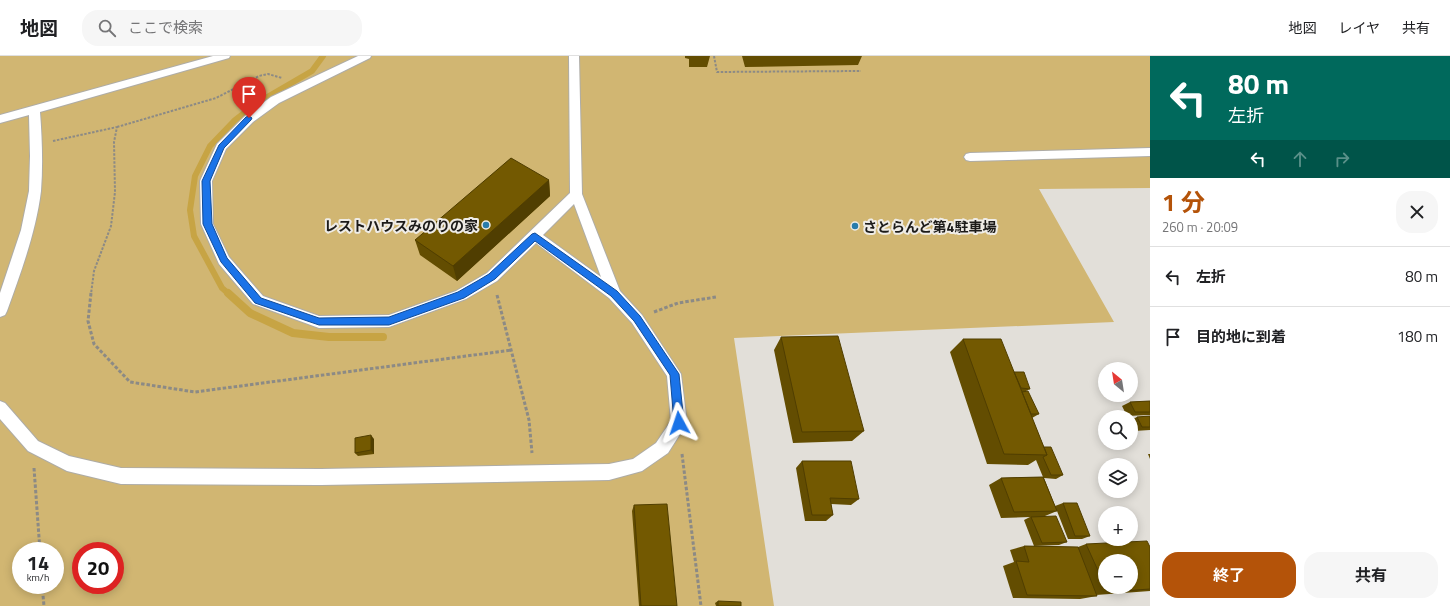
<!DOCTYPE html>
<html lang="ja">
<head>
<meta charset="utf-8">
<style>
  :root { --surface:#fff; --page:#f6f6f6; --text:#202124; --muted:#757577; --line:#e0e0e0; --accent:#b45309 }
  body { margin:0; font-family:"Titillium Web","Noto Sans JP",sans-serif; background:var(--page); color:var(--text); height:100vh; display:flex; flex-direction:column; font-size:15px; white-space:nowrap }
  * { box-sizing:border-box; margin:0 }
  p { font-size:13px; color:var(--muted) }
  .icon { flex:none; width:22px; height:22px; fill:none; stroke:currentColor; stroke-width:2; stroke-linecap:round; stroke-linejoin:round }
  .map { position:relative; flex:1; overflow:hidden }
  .details { display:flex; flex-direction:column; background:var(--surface); width:300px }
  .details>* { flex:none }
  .hud { background:#00695c; color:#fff; overflow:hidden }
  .needle { width:26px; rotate:330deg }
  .tools { position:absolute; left:1098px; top:306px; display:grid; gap:8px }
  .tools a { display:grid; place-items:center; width:40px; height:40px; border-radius:50%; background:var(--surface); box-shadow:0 2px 10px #0003; font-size:20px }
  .speed { position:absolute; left:12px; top:486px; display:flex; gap:8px; font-size:20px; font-weight:700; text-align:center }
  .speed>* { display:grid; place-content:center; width:52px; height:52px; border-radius:50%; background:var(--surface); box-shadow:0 2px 10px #0003; line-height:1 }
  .speed small { font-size:10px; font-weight:400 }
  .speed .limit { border:6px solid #d22; background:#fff; color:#111 }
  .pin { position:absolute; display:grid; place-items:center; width:34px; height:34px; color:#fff; margin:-41px -17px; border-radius:50% 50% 50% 0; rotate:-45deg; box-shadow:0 0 4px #0007 }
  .pin .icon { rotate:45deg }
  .me { position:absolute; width:44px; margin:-22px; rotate:355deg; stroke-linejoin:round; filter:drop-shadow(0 0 3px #0008) }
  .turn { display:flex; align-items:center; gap:14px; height:84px; padding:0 12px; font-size:18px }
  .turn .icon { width:52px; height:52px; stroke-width:2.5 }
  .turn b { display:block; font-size:28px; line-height:34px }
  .lanes { display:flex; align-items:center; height:38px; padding:0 12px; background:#0003; justify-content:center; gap:20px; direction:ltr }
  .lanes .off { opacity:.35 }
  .round { display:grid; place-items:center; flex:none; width:42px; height:42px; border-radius:16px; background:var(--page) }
  .head { display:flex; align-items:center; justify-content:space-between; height:68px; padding:0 12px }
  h1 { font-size:24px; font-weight:700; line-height:30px; color:var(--accent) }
  .cta { display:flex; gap:8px; margin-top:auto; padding:8px 12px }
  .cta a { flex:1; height:46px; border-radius:16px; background:var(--accent); color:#fff; font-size:16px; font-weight:700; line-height:46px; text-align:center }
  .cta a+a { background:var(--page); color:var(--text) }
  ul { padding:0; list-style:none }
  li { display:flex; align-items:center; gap:12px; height:60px; padding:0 12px; border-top:1px solid var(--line) }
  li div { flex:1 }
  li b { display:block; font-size:15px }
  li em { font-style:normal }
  header { display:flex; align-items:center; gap:24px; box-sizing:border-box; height:56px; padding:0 20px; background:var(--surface); border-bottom:1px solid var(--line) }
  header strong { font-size:19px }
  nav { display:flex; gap:22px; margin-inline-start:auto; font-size:14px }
  .search { width:280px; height:36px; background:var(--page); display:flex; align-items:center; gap:10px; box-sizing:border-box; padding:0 14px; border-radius:16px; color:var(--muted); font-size:15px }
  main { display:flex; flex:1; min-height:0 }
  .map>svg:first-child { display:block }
  .green { fill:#d1b672; fill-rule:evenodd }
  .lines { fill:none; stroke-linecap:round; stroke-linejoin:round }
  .stream-far1 { stroke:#c7a444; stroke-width:6 }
  .stream { stroke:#c7a444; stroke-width:8 }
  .lane-casing { stroke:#aeaca6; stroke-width:2 }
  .path-far1 { stroke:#8c8a85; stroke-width:2; stroke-dasharray:2.5 1.5; stroke-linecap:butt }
  .path { stroke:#8c8a85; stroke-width:3; stroke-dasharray:3.5 2; stroke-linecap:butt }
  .lane { fill:#fff; fill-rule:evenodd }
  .wall { fill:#634d01; fill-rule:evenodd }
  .shaded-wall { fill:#503e01 }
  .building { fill:#735901; stroke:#503e01 }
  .route { fill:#1a73e8; stroke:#114b97 }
  .poi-dot { fill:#287cac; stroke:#efece6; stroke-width:1.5 }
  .labels { text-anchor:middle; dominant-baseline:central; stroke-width:4; stroke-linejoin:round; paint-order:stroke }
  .poi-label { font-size:14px; font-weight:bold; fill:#1c1b19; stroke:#efece6; text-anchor:end }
</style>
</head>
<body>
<header>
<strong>地図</strong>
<div class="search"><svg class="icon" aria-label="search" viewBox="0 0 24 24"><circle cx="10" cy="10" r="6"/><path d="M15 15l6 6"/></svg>ここで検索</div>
<nav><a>地図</a><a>レイヤ</a><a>共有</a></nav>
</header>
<main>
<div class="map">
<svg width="1150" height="550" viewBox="0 0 1150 550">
  <rect width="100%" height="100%" fill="#e2dfd9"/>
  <!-- green -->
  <path class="green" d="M0,0H1150V132L1039,133L1114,266L734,282L774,550H0ZM21,495H55V529H21ZM81,495H115V529H81Z"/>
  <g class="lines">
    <!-- stream-far1 -->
    <path class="stream-far1" d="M229,238L222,232L194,180L190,154L195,120L210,90L235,64L257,47L312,15L323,0"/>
    <!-- stream -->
    <path class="stream" d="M228,237L250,257L293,277L329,281H383"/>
    <defs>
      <path id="lane" d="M213,0H230L229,2L40,56C42,82 43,109 41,135C36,176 21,216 7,255L5,259L0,261V237L21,174L29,135L30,100L29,59L0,67V59Z
        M358,0H371L370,2L279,47L253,66L226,93L212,125L213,168L229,201L263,240L319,260L389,259L456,235L487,217L570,137L569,0H579L582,138L620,235L642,259L681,318L687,367L668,397L642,415L609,424L321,429L121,428L67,415L28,395L0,363V345L5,347L38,385L69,400L121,412L321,413L609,408L633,403L656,387L671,365L667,320L632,267L609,242L536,187L497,225L466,243L389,271L319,272L253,248L219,208L201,168L200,125L217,88L245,60L271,41ZM574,148L601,221L543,179Z
        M1150,92V100L970,105L966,104L964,101L966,98L970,97Z"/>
    </defs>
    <!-- lane casing -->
    <use href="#lane" class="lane-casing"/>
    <!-- path-far1 -->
    <path class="path-far1" d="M714,0L717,16L861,15
      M117,71L216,42L259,20L268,18L282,22
      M53,85L117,71L114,86L115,136L111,170L94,215L91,238"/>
    <!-- path -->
    <path class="path" d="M91,237L88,265L94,288L130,326L195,336L512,294
      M497,239L529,364L532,397
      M654,256L678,247L716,241
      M682,398L701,550
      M34,412L40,495
      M42,529L44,550"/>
    <!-- lane -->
    <use href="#lane" class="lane"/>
  </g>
  <!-- wall -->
  <path class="wall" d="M685,0H710L707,11H689V3L685,2Z
    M742,0H862L858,9L745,11Z
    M549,124L550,140L457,225L420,199L415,184Z
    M781,281L864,375L852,385L793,387L774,294Z
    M963,283L1014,316L1030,333L1026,335L1039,358L1032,362L1044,391L1063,419L1056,423L1044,422L1055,450L1063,447L1090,480L1082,483H1068L1057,455L1045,460L1067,486L1059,489L1034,490L1024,464L1030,461L1001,462L989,429L1001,422L1043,421L1036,404L1028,409L987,408L950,296Z
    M1150,345V359H1149L1127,360L1122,350L1130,346Z
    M1150,360V374L1134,375L1131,369V364L1137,361Z
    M374,383V398L358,400L355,397Z
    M1148,398H1150V403Z
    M802,405L859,443L851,449L831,448L833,459L826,465H805L796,412Z
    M634,449L677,550H639L632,455Z
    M1086,488L1150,491V535L1096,539L1097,540L1080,543L1013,542L1003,510L1014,506L1010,494L1024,490L1078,491ZM1105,505L1131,531H1105Z
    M718,545L741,550H716L715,547Z"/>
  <!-- shaded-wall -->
  <path class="shaded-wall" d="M549,124L550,140L457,225L453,210Z
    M371,379L374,383V398L371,394Z"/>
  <!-- building -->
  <path class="building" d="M511,102L549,124L453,210L415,184Z
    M838,280L864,375L802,376L781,281Z
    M963,283H1001L1047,399L1004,398Z
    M1014,316H1024L1030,333L1021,332Z
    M1028,335L1039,358H1031L1022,336Z
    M1150,345V356H1135L1130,346Z
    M1150,360V371H1142L1137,361Z
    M371,379V394L355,397V382Z
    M1044,391H1051L1063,419H1051L1043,401L1047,399Z
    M802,405H851L859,443L830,442L833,459H812Z
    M1043,421L1057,455L1014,456L1001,422Z
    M1063,447H1077L1090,480H1075Z
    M667,448L677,550H641L634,449Z
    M1056,460L1067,486L1042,487L1031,461Z
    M1147,485L1150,491V533L1108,536L1105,531H1131V505H1105V530L1086,488Z
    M1024,490L1078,491L1097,540L1027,539L1016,505L1029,506Z
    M718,545L741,546V550H718Z"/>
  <!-- route -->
  <path class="route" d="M249,60L252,62L251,64L224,92L210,125L212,168L227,202L261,242L319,262L389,261L458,236L479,224L489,218L532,178L535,177L617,235L640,260L679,318L684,367L682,370L679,372L675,370L674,367L670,319L634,265L611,240L535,185L495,223L464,242L389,269H319L255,247L221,206L203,168L202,125L219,89L246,61Z"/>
  <!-- markers -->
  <g class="poi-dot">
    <circle cx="486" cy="169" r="4"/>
    <circle cx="855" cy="170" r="4"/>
  </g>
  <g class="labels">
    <!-- poi labels -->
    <g class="poi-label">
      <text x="478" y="169">レストハウスみのりの家</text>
      <text x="863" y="170" text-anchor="start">さとらんど第4駐車場</text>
    </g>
  </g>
</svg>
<div class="tools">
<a><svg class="needle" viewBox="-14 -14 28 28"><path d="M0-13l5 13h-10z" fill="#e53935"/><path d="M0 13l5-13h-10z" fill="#757577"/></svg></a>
<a><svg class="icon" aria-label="search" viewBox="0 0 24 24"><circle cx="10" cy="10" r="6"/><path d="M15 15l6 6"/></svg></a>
<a><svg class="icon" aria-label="layers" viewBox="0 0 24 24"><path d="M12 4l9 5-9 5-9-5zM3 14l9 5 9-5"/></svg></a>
<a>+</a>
<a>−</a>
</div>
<div class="speed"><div>14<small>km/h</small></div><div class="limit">20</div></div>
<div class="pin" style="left:249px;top:62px;background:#d93025"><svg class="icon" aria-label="arrive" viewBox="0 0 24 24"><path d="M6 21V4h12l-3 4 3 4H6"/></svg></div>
<svg class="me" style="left:679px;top:367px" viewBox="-20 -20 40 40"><path d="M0-17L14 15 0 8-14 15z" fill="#1a73e8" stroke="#fff" stroke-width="4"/></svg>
</div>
<section class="details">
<div class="hud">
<div class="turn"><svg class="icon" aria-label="left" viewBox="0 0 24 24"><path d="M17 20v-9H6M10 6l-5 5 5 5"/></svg><div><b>80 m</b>左折</div></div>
<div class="lanes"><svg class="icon" aria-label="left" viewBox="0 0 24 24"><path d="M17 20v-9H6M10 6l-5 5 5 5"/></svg><svg class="icon off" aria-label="ahead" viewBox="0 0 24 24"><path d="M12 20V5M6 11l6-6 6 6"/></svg><svg class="icon off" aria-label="right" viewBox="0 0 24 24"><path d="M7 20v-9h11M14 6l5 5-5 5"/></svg></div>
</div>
<div class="head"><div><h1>1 分</h1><p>260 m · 20:09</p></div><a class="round"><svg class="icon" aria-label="close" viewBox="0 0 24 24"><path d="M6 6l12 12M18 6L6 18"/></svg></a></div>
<ul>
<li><svg class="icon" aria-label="left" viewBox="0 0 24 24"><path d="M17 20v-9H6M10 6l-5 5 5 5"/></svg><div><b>左折</b></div><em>80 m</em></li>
<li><svg class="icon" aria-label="arrive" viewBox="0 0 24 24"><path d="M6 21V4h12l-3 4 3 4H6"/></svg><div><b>目的地に到着</b></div><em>180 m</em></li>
</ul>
<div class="cta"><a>終了</a><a>共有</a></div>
</section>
</main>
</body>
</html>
